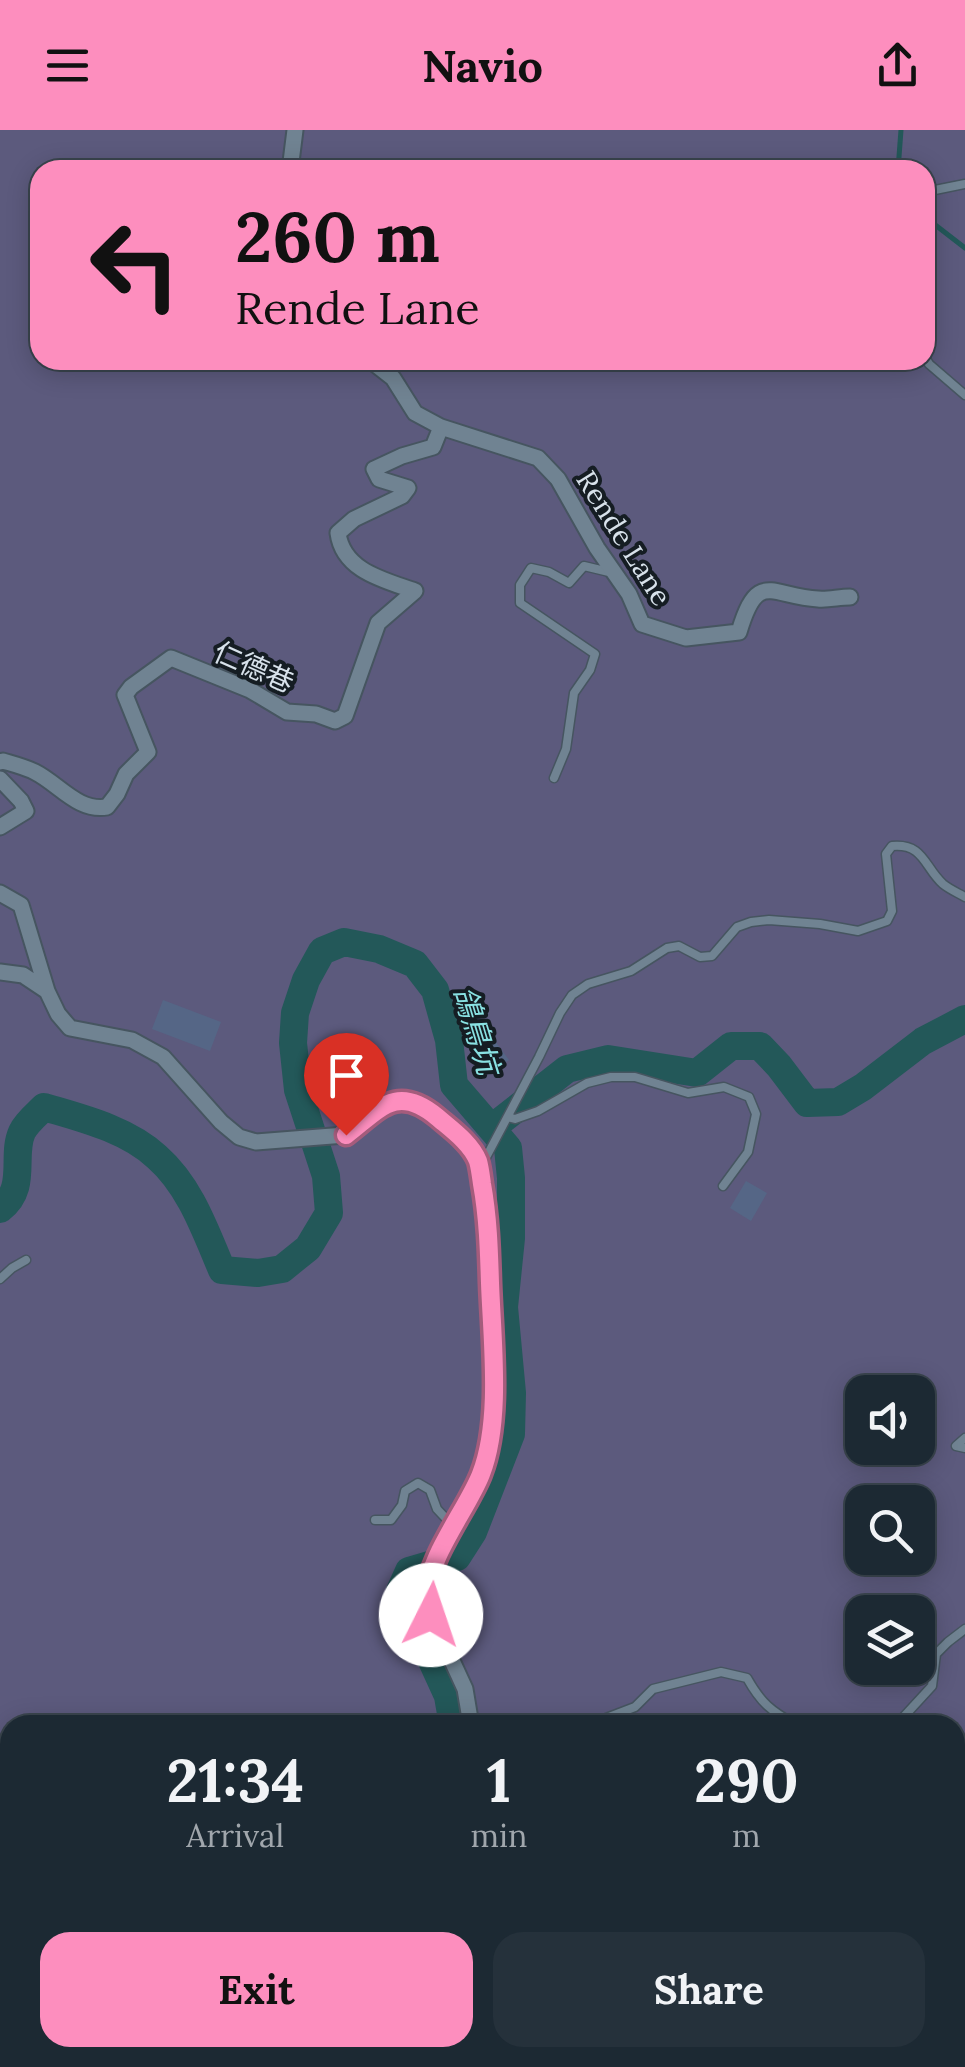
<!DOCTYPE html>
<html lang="en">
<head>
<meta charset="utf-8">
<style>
  :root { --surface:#1c2933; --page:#25313b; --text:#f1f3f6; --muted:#a0a6ac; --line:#3a454e; --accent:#fd8ebe }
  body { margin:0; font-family:Lora,"Noto Sans TC",serif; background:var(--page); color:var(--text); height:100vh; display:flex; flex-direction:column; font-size:38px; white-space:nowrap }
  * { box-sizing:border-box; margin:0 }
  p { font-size:32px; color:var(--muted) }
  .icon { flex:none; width:55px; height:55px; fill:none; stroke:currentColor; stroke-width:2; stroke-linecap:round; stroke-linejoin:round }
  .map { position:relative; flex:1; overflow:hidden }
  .details { position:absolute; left:0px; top:1585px; width:965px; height:352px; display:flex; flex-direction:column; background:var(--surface); border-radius:30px 30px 0 0; box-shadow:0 5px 25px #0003,0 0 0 2px var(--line) }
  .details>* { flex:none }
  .top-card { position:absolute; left:30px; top:30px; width:905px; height:210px; border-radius:30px; box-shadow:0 5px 25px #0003,0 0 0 2px var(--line); background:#fd8ebe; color:#111; overflow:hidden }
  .tools { position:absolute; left:845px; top:1245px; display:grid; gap:20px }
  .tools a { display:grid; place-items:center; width:90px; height:90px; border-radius:20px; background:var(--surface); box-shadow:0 5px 25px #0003,0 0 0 2px var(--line); font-size:50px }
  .pin { position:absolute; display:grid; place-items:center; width:85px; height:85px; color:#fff; margin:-102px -42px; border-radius:50% 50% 50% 0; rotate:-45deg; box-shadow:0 0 10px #0007 }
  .pin .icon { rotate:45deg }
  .me { position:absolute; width:110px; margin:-55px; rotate:4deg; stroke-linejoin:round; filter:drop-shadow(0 0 8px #0008) }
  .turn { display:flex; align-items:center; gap:35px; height:210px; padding:0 40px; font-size:45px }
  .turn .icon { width:130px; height:130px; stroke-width:2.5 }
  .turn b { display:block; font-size:70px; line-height:85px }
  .eta { display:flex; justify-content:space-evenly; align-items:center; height:170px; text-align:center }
  .eta b { font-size:60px; font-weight:800; line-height:70px }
  .button { display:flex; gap:20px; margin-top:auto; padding:20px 40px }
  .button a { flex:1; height:115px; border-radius:30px; background:var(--accent); color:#111; font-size:40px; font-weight:800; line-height:115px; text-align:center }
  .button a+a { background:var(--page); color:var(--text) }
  header { display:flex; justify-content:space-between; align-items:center; height:130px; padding:0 40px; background:var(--accent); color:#111; font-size:45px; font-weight:800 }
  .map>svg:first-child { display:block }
  .forest { fill:#5c5a7d; fill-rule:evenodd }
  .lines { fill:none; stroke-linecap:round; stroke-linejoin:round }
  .stream { stroke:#235859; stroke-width:5 }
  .river { stroke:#235859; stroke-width:28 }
  .building { fill:#556686 }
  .lane-casing { stroke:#465560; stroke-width:11 }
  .street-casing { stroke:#465560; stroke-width:19 }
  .lane { stroke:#708392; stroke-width:8 }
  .street { stroke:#708392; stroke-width:15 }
  .route-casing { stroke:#a45c7c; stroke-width:25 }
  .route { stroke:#fd8ebe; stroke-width:18 }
  .labels { text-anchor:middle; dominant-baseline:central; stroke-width:8; stroke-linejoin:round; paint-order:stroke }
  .street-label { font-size:28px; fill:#d8e2eb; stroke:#151d23 }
  .water-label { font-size:30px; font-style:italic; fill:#89e2e3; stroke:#151d23 }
</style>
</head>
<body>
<header><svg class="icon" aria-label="menu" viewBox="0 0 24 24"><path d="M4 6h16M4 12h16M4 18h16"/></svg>Navio<svg class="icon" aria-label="share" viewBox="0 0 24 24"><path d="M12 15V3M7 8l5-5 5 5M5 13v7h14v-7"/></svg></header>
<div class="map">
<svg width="965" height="1937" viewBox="0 0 965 1937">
  <rect width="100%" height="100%" fill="#253744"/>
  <!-- forest -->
  <path class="forest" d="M0,0H965V1937H0ZM40,40H925V230H40ZM862,1262H918V1318H862ZM862,1372H918V1428H862ZM862,1482H918V1538H862ZM10,1595H955V1928H10Z"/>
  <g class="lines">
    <!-- stream -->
    <path class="stream" d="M898,40L901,0
      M925,87L965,118
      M955,1918L965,1915
      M893,1937L923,1928"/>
    <!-- river -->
    <path class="river" d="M493,997L567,939L608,929L697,943L731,916H760L779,936L807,973L838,972L863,957L923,911L965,889
      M0,1079C28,1058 11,1026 22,1002C26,993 37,984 44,977C81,988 127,999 157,1027C190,1056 205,1100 222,1140L258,1143L282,1139L308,1118L329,1083L326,1046L298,960L293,913L295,883L306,850L322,821L344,812L379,819L415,834L435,860L449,910L454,955L508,1018L511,1048V1108L504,1177L512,1263L511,1304L473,1402L457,1427L409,1441L400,1461L448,1566L453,1595
      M841,1928L853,1937
      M670,1937L672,1928
      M753,1937L768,1928"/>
  </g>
  <!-- building -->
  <path class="building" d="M163,870L221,892L210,921L152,899Z
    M489,903L509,930L490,944L470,917Z
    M746,1051L767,1063L751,1091L730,1078Z"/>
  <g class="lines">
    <defs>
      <path id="lane" d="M925,62L965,54
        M925,227L929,234L965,265
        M554,648L566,619L574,563L590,540L595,524L520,473V455L531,438L549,442L569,453L584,436L609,442
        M508,987L515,989L538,981L587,953L611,947H635L688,963L724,957L749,967L756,984L748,1022L723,1056
        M482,1035L539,927L560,883L572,865L588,854L631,841L667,818L679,816L700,827L712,826L737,797L751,792L769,790L820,794L858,801L887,791L892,781L886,724L892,716C924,713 924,737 943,754C949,759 958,763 965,767
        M0,1149L12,1138L26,1130
        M965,1308L956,1316L965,1318
        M375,1390H391L402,1375L405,1361L418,1353L430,1360L437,1379L453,1396
        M588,1595L635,1577L653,1559L721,1542L747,1548C761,1573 771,1581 796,1595
        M810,1595L839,1589L870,1595
        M887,1595L898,1593L932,1556L936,1524L948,1512L965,1499
        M452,1937L457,1928"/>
      <path id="street" d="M290,40L295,0
        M370,230L393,248L415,283L441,297L538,328L558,349L597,418L629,464L642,494L686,508L739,502C758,439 770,466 818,469C828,470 839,467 850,467
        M0,632L3,631C13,634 25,637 35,642C59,654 78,682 107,677L117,664L126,644L148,622L125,565L131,557L171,528L250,560L287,582L316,584L335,591L345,586L378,493L415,461C384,450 343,441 338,403L354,389L402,366L408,358L379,349L374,339L402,326L433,317L441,297
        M0,649L21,671L26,681L0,697
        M0,763L21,775L47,861
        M0,842L23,845L47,861L58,884L70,898L132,910L163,927L221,992L239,1007L256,1012L345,1005L387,972L404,970L429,980L460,1006L478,1029L487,1085L493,1252L490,1307L481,1344L439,1427L430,1449L427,1462L431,1485L465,1559L471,1595
        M640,1937L644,1928"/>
    </defs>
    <!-- lane casing -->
    <use href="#lane" class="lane-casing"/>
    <!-- street casing -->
    <use href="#street" class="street-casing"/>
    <!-- lane -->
    <use href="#lane" class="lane"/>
    <!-- street -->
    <use href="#street" class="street"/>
  </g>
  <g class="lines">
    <defs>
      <path id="route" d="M346,1005C379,980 396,953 437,987C451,999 471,1013 478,1031C480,1038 481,1047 482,1054C488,1087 489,1120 490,1153C492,1210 502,1290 481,1344C469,1376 427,1429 428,1462C428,1469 430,1478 431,1485"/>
    </defs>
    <!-- route casing -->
    <use href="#route" class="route-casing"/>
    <!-- route -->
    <use href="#route" class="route"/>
  </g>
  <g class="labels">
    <!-- street labels -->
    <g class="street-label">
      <text transform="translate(624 408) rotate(58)">Rende Lane</text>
      <text transform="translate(254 537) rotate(24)">仁德巷</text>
    </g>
    <!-- water labels -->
    <g class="water-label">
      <text transform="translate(477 900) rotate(73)">鴿鳥坑</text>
    </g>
  </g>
</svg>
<div class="tools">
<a><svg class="icon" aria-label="sound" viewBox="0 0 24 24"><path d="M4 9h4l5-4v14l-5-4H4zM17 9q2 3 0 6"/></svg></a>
<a><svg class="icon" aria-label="search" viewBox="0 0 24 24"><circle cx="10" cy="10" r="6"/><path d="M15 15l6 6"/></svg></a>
<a><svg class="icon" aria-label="layers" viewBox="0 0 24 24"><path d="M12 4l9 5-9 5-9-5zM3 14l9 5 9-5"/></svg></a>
</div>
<div class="pin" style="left:346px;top:1005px;background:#d93025"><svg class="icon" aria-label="arrive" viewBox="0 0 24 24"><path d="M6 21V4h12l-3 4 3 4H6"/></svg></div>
<svg class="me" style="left:431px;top:1485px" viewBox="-20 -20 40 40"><circle r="19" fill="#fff"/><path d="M0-13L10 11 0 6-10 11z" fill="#fd8ebe"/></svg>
<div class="top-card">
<div class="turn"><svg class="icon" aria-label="left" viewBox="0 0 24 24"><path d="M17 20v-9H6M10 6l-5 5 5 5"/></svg><div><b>260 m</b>Rende Lane</div></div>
</div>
<section class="details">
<div class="eta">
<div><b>21:34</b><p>Arrival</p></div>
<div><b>1</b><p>min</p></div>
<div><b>290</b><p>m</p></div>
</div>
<div class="button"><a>Exit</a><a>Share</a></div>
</section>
</div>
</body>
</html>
